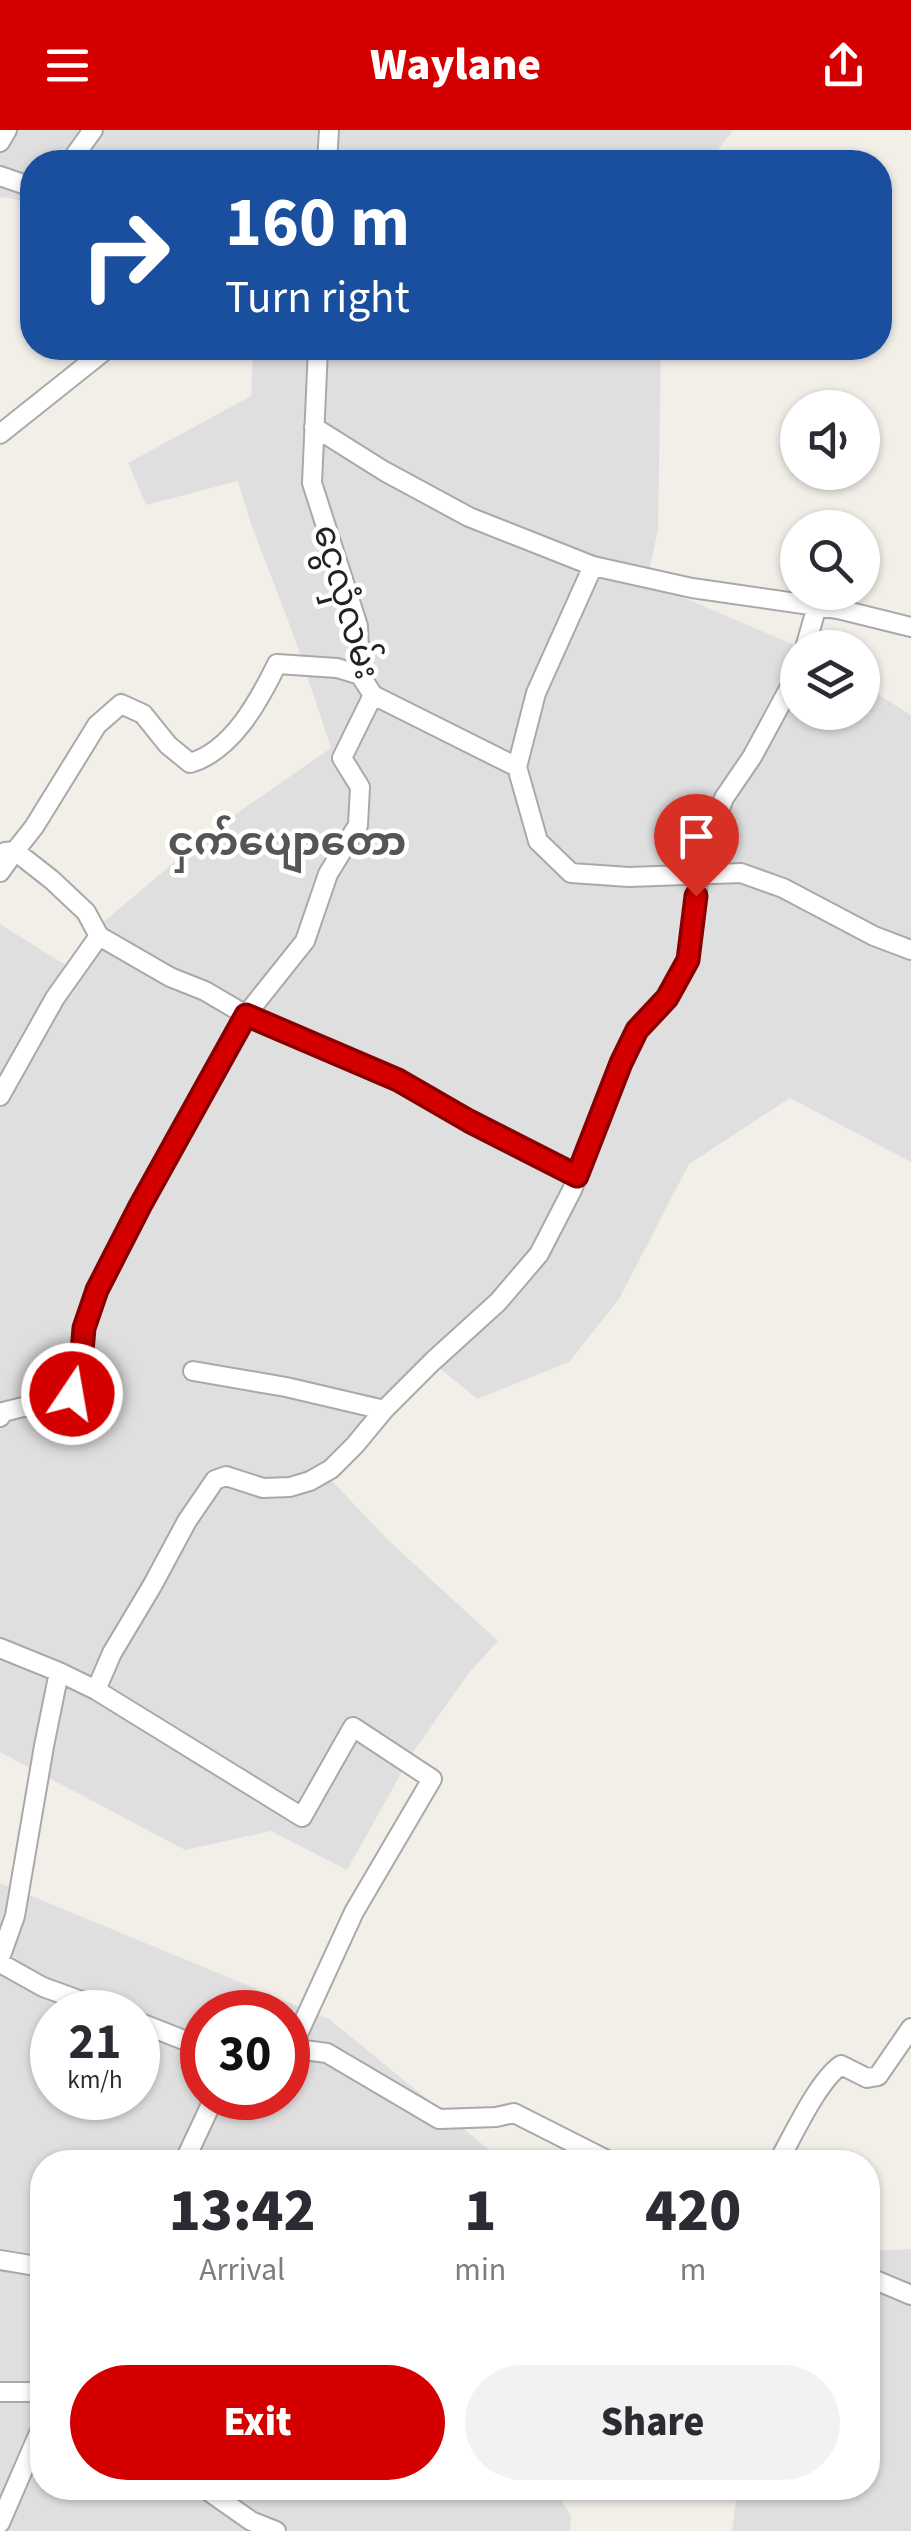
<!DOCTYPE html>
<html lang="en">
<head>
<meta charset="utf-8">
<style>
  :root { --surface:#fff; --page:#f2f2f3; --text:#2b2b33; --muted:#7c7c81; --accent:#d40000 }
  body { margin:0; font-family:"Source Sans 3","Noto Sans Myanmar",sans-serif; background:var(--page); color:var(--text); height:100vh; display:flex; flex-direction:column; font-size:38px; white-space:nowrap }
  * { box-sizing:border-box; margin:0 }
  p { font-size:32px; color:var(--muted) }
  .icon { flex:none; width:55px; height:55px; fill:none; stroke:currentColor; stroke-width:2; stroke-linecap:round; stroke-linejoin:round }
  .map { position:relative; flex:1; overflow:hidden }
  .drawer { position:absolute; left:30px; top:2020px; width:850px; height:350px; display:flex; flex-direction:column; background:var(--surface); border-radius:40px; box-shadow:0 2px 8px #0004 }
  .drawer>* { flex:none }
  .guide { position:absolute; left:20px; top:20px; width:872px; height:210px; border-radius:40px; box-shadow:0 2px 8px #0004; background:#1a4fa0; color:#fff; overflow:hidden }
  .tools { position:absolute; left:780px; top:260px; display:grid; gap:20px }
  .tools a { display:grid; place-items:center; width:100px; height:100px; border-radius:50%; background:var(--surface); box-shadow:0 2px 8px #0004; font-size:50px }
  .speed { position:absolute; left:30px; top:1860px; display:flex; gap:20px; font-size:50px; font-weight:700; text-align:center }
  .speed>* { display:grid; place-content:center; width:130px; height:130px; border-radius:50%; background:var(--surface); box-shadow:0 2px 8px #0004; line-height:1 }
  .speed small { font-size:25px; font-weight:400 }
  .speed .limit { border:15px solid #d22; background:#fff; color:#111 }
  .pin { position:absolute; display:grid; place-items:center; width:85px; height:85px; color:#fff; margin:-102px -42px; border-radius:50% 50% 50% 0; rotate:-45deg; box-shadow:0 0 10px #0007 }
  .pin .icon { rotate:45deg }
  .me { position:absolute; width:110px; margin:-55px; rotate:12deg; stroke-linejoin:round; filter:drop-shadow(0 0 8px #0008) }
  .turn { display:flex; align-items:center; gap:35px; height:210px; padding:0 40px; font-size:45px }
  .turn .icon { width:130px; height:130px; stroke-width:2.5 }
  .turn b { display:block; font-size:70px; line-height:85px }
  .eta { display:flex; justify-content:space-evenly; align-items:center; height:170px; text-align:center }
  .eta b { font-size:60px; font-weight:800; line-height:70px }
  .button { display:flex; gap:20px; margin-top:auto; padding:20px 40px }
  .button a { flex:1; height:115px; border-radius:60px; background:var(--accent); color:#fff; font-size:40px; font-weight:800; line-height:115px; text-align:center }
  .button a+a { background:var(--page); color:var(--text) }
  header { display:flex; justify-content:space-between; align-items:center; height:130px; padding:0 40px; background:var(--accent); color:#fff; font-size:45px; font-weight:800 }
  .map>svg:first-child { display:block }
  .residential { fill:#e0dfdf; fill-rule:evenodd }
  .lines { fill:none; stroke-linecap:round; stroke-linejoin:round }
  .minor-casing { stroke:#a9a9a9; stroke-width:22 }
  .minor { stroke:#fff; stroke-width:18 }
  .route-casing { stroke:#8a0000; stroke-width:25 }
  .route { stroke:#d40000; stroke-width:18 }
  .labels { text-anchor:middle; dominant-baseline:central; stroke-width:9; stroke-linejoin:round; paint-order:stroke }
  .street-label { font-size:35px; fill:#222; stroke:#fff }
  .quarter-label { font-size:40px; font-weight:bold; fill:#555; stroke:#fff }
</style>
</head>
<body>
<header><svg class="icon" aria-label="menu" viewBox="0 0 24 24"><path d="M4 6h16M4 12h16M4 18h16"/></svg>Waylane<svg class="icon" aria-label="share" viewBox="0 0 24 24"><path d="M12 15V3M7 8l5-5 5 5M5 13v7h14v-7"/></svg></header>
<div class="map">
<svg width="911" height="2401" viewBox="0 0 911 2401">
  <rect width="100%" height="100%" fill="#f2efe9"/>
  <!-- residential -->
  <path class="residential" d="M0,0H733L709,32H32V76L15,69L0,67Z
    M253,218H661L658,399L647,452L799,517L798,518V582H862L863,555L911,585V1032L790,968L689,1034L619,1169L569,1232L477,1269L436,1235L331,1350L389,1411L498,1511L468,1544L412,1624L347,1740L271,1701L185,1720L0,1622V794L67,836L100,795L210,702L331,618L295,509L251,394L238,351L146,375L128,333L251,266Z
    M0,1753L329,1889L492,2022L485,2032H42V2358H554L571,2386L570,2401H0ZM52,1882H138V1968H52ZM202,1882H288V1968H202Z
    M911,2119V2401H732L738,2358H868V2121Z"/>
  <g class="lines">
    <defs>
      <path id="minor" d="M0,12L7,0
        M70,32L93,0
        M327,32L329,0
        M0,46L32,57
        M318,218L312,353L358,496L360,545L373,565L517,637L538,711L571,743L629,747L741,743L783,758L874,806L911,820
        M314,297L384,341L469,387L593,436L692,458L838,479L911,497
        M0,304L108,218
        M805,518L817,476
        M517,637L536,563L593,436
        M5,722L15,721L34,697L97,595L121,574L143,584L168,615L190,633C232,621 259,571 277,534L337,538L360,545
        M0,742L15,721L52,750L86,782L99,806L170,847L205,861L246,885L305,811L328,744L358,695L360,657L342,628L373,565
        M0,966L55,868L99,806
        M193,1241L286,1257L384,1280
        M0,1287L3,1282L27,1276L60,1292L72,1264L81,1233L84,1199L97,1160L140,1076L246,885L398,950L469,991L577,1046
        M0,1518L59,1542
        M96,1560L302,1687L353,1597L432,1649L354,1782L292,1917
        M0,1828L15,1786L44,1616L59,1542L96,1560L112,1523L152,1456L187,1391L215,1350L226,1346L263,1358L290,1357L310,1351L331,1339L355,1315L384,1280L433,1231L498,1172L539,1124L572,1060L621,933L637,899L667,868L688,830L699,744L706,716L724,668L752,627L798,542
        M0,1833L43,1857L112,1882
        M138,1892L194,1914L202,1921
        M288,1918L327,1923L439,1989L496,1987L514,1983L611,2032
        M184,2032L214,1968
        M778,2032C793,2006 817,1952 841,1935L867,1948L878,1946L911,1898
        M0,2130L42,2137
        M868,2147L911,2165
        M0,2262H42
        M204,2358L251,2391L276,2401
        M0,2393L42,2296"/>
    </defs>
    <!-- minor casing -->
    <use href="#minor" class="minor-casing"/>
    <!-- minor -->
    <use href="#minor" class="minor"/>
  </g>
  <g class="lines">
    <defs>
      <path id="route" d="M72,1264L81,1233L84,1198L97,1160L140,1076L246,885L398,950L469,991L577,1046L621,933L637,900L667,868L688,830L696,766"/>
    </defs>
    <!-- route casing -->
    <use href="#route" class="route-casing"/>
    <!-- route -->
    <use href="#route" class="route"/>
  </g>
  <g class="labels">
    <!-- street labels -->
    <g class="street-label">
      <text transform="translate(346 472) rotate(74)">ငွေလှံလမ်း</text>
    </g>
    <!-- quarter labels -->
    <g class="quarter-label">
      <text x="287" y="712">ငှက်ပျောတော</text>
    </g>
  </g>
</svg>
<div class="tools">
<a><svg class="icon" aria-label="sound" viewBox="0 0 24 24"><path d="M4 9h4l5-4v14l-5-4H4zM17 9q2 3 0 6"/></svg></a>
<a><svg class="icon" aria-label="search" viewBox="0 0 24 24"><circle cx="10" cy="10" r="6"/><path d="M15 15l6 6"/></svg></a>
<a><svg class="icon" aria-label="layers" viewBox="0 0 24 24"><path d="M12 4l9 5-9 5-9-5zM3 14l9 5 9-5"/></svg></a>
</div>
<div class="speed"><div>21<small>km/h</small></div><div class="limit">30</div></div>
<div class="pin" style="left:696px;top:766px;background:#d93025"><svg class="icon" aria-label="arrive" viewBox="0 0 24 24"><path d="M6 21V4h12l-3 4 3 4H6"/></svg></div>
<svg class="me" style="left:72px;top:1264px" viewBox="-20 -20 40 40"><circle r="17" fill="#d40000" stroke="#fff" stroke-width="3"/><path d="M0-11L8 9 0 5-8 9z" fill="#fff"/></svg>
<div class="guide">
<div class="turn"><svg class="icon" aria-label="right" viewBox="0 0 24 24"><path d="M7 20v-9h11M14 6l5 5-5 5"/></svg><div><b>160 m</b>Turn right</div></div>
</div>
<section class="drawer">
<div class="eta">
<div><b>13:42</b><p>Arrival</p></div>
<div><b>1</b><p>min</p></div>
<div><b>420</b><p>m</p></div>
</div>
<div class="button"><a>Exit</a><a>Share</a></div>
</section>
</div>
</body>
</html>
